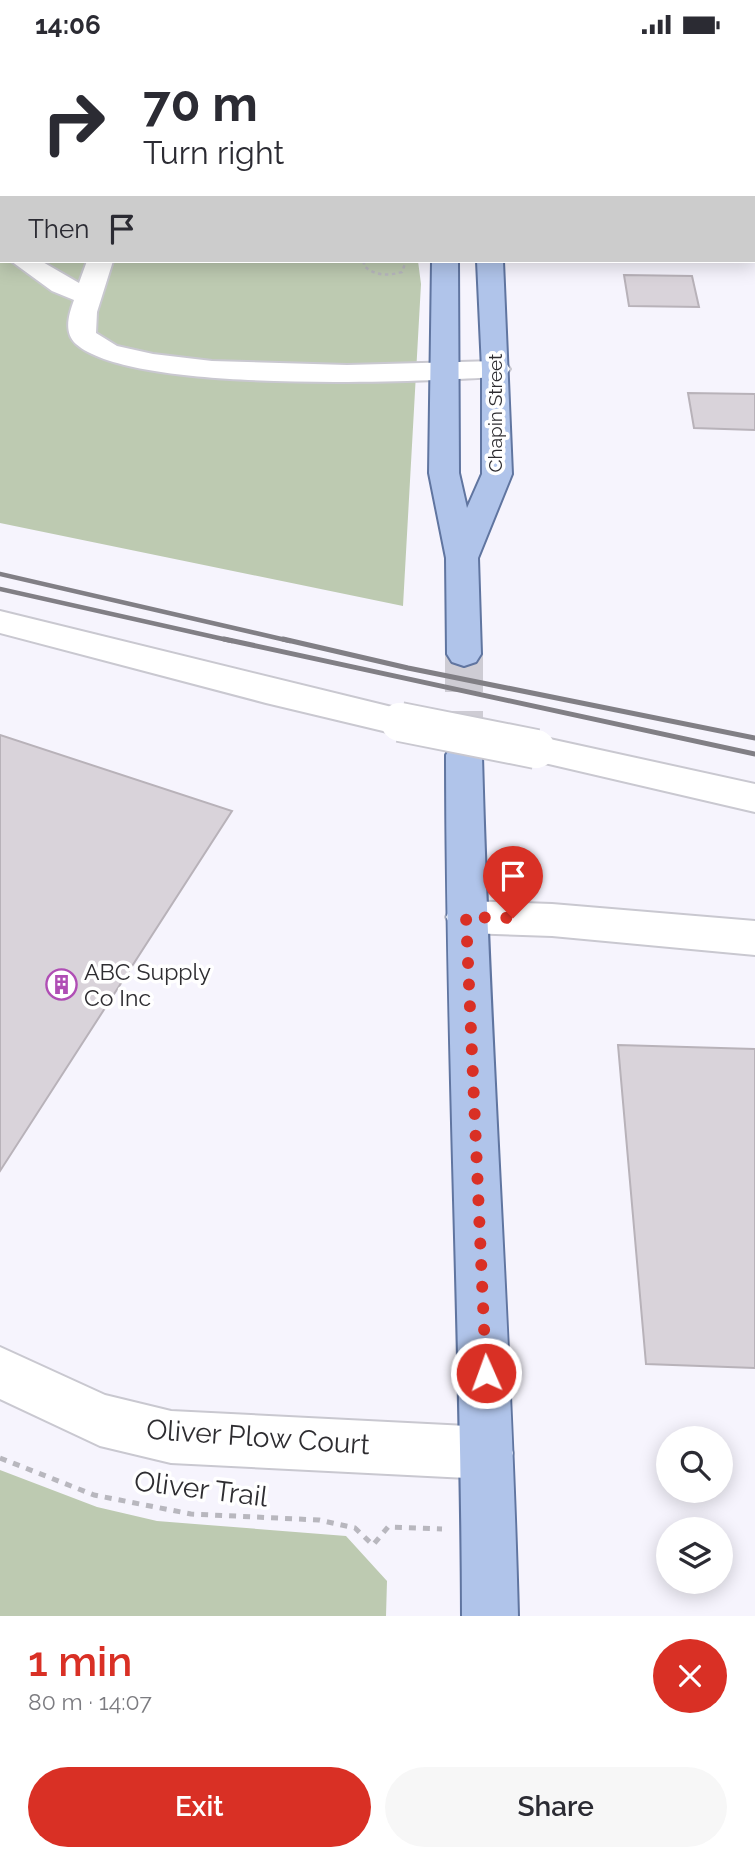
<!DOCTYPE html>
<html lang="en">
<head>
<meta charset="utf-8">
<style>
  :root { --surface:#fff; --page:#f7f7f7; --text:#2b2b33; --muted:#7c7c81; --accent:#d93025 }
  body { margin:0; font-family:Raleway,sans-serif; background:var(--page); color:var(--text); height:100vh; display:flex; flex-direction:column; font-size:26px; white-space:nowrap }
  * { box-sizing:border-box; margin:0 }
  p { font-size:23px; color:var(--muted) }
  .icon { flex:none; width:38px; height:38px; fill:none; stroke:currentColor; stroke-width:2; stroke-linecap:round; stroke-linejoin:round }
  .map { position:relative; height:1567px; overflow:hidden }
  .details { display:flex; flex-direction:column; background:var(--surface); flex:1 }
  .details>* { flex:none }
  .banner { position:absolute; left:0px; top:0px; width:756px; height:214px; box-shadow:0 4px 18px #0003; background:#fff; color:var(--text); overflow:hidden }
  .tools { position:absolute; left:656px; top:1377px; display:grid; gap:14px }
  .tools a { display:grid; place-items:center; width:77px; height:77px; border-radius:50%; background:var(--surface); box-shadow:0 4px 18px #0003; font-size:35px }
  .pin { position:absolute; display:grid; place-items:center; width:60px; height:60px; color:#fff; margin:-72px -30px; border-radius:50% 50% 50% 0; rotate:-45deg; box-shadow:0 0 7px #0007 }
  .pin .icon { rotate:45deg }
  .me { position:absolute; width:77px; margin:-38px; rotate:358deg; stroke-linejoin:round; filter:drop-shadow(0 0 5px #0008) }
  .turn { display:flex; align-items:center; gap:24px; height:147px; padding:0 28px; font-size:32px }
  .turn .icon { width:91px; height:91px; stroke-width:2.5 }
  .turn b { display:block; font-size:49px; line-height:60px }
  .then { display:flex; align-items:center; height:66px; padding:0 28px; background:#0003; gap:14px; font-size:26px }
  .round { display:grid; place-items:center; flex:none; width:74px; height:74px; border-radius:37px; background:var(--page) }
  .headline { display:flex; align-items:center; justify-content:space-between; height:119px; padding:0 28px }
  h1 { font-size:42px; font-weight:600; line-height:52px; color:var(--accent) }
  .action { display:flex; gap:14px; margin-top:auto; padding:14px 28px }
  .action a { flex:1; height:80px; border-radius:42px; background:var(--accent); color:#fff; font-size:28px; font-weight:600; line-height:80px; text-align:center }
  .action a+a { background:var(--page); color:var(--text) }
  .status { display:flex; justify-content:space-between; align-items:center; height:49px; padding:0 35px; background:var(--surface); direction:ltr }
  .status svg { height:19px; fill:currentColor }
  .map>svg:first-child { display:block }
  .green { fill:#bdcab1 }
  .building { fill:#d9d3da; stroke:#b8b2b9; stroke-width:2 }
  .lines { fill:none; stroke-linecap:round; stroke-linejoin:round }
  .major-tunnel { stroke:#ceccd4; stroke-width:38; stroke-dasharray:38 19; stroke-linecap:butt }
  .minor-casing { stroke:#c9c8d0; stroke-width:4 }
  .major-casing { stroke:#6075a0; stroke-width:4 }
  .path-far1 { stroke:#b8b7be; stroke-width:2.5; stroke-dasharray:3.5 3.5; stroke-linecap:butt }
  .path { stroke:#b8b7be; stroke-width:5; stroke-dasharray:7 7; stroke-linecap:butt }
  .minor { fill:#fff; fill-rule:evenodd }
  .major { fill:#b0c4ea; fill-rule:evenodd }
  .rail-far1 { stroke:#817f85; stroke-width:4.5 }
  .rail { stroke:#817f85; stroke-width:5 }
  .minor-bridge-casing { stroke:#c9c8d0; stroke-width:42; stroke-linecap:butt }
  .minor-bridge { stroke:#fff; stroke-width:38 }
  .route { stroke:#d93025; stroke-width:12; stroke-dasharray:0 21.6 }
  .labels { text-anchor:middle; dominant-baseline:central; stroke-width:7; stroke-linejoin:round; paint-order:stroke }
  .far-street-label { font-size:19px; fill:#2e2d31; stroke:#fff }
  .poi-label { font-size:23px; fill:#2e2d31; stroke:#fff; text-anchor:start }
  .near-street-label { font-size:28px; fill:#2e2d31; stroke:#fff }
</style>
</head>
<body>
<div class="status"><b>14:06</b><svg viewBox="0 0 49 12"><path d="M0 12V9h3v3zM5 12V6h3v6zM10 12V3h3v9zM15 12V0h3v12zM26 1h20v11H26zM47 4h2v5h-2z"/></svg></div>
<div class="map">
<svg width="755" height="1567" viewBox="0 0 755 1567">
  <rect width="100%" height="100%" fill="#f6f4fd"/>
  <!-- green -->
  <path class="green" d="M0,32L2,212H418L421,235L403,557L0,474Z
    M0,1421L97,1458L157,1472L346,1487L387,1532L386,1567H0Z"/>
  <!-- building -->
  <path class="building" d="M624,226L692,227L699,258L629,257Z
    M688,344L755,345V381L694,379Z
    M0,686L232,762L0,1122Z
    M618,996L755,1000V1319L646,1315Z"/>
  <g class="lines">
    <!-- major-tunnel -->
    <path class="major-tunnel" d="M464,605V706"/>
    <defs>
      <path id="minor" d="M150,0H170L149,2Z
        M0,147H2V161H0Z
        M11,212H41L79,234L87,212H113L97,263L96,284L117,297L153,305L212,312L347,316L496,312L506,314L510,320L506,326L496,328C415,333 133,345 76,295C63,283 69,265 74,251L52,242Z
        M0,562L400,660L413,664L418,673L413,682L400,686L266,654L0,584Z
        M536,687L755,735V763L523,709L518,700L523,691Z
        M466,852L552,855L755,872V906L552,887L466,884L452,879L446,868L452,857Z
        M0,1298L105,1346L171,1362L487,1378L506,1385L513,1404L506,1423L487,1430L171,1414L100,1397L0,1350Z"/>
      <path id="major" d="M394,0H418L393,2Z
        M439,0H459V2H439Z
        M496,0H519L520,2H497Z
        M0,2H2V14H0Z
        M754,28H755V40H754Z
        M432,212H458L459,424L467,459L482,425V320L477,212H503L512,425L478,509L481,605L476,613L464,617L452,613L447,605L446,509L429,424Z
        M464,693L477,697L482,706C489,993 511,1280 518,1567H462C461,1280 446,993 446,706L451,697Z"/>
    </defs>
    <!-- minor casing -->
    <use href="#minor" class="minor-casing"/>
    <!-- major casing -->
    <use href="#major" class="major-casing"/>
    <!-- path-far1 -->
    <path class="path-far1" d="M364,212V217C375,227 388,227 402,223L406,212"/>
    <!-- path -->
    <path class="path" d="M0,1409L94,1446L191,1465L319,1471L355,1479L373,1496L388,1478L442,1480"/>
    <!-- minor -->
    <use href="#minor" class="minor"/>
    <!-- major -->
    <use href="#major" class="major"/>
    <!-- rail-far1 -->
    <path class="rail-far1" d="M0,525L290,592
      M0,540L232,592"/>
    <!-- rail -->
    <path class="rail" d="M224,590L755,705
      M283,590L408,619L755,689"/>
    <defs>
      <path id="minor-bridge" d="M400,673L536,700"/>
    </defs>
    <!-- minor-bridge casing -->
    <use href="#minor-bridge" class="minor-bridge-casing"/>
    <!-- minor-bridge -->
    <use href="#minor-bridge" class="minor-bridge"/>
  </g>
  <g class="lines">
    <!-- route -->
    <path class="route" d="M486,1324L466,868L513,869"/>
  </g>
  <!-- icons -->
  <defs>
    <symbol id="building-ring" viewBox="-11 -11 22 22"><circle r="9.5" fill="#fff" stroke="#b04eb5" stroke-width="1.5"/><path d="M-4-6H4V6H1V3H-1V6H-4ZM-2.5-4.3h1.7v1.8h-1.7ZM.8-4.3h1.7v1.8H.8ZM-2.5-1h1.7V.8h-1.7ZM.8-1h1.7V.8H.8Z" fill="#b04eb5"/></symbol>
  </defs>
  <g fill-rule="evenodd">
    <use href="#building-ring" x="44" y="918" width="35" height="35"/>
  </g>
  <g class="labels">
    <!-- far-street labels -->
    <g class="far-street-label">
      <text transform="translate(495 364) rotate(-90)">Chapin Street</text>
    </g>
    <!-- poi labels -->
    <g class="poi-label">
      <text x="84" y="922">ABC Supply<tspan x="84" dy="26">Co Inc</tspan></text>
    </g>
    <!-- near-street labels -->
    <g class="near-street-label">
      <text transform="translate(258 1388) rotate(4)">Oliver Plow Court</text>
      <text transform="translate(201 1440) rotate(7)">Oliver Trail</text>
    </g>
  </g>
</svg>
<div class="tools">
<a><svg class="icon" aria-label="search" viewBox="0 0 24 24"><circle cx="10" cy="10" r="6"/><path d="M15 15l6 6"/></svg></a>
<a><svg class="icon" aria-label="layers" viewBox="0 0 24 24"><path d="M12 4l9 5-9 5-9-5zM3 14l9 5 9-5"/></svg></a>
</div>
<div class="pin" style="left:513px;top:869px;background:#d93025"><svg class="icon" aria-label="arrive" viewBox="0 0 24 24"><path d="M6 21V4h12l-3 4 3 4H6"/></svg></div>
<svg class="me" style="left:486px;top:1324px" viewBox="-20 -20 40 40"><circle r="17" fill="#d93025" stroke="#fff" stroke-width="3"/><path d="M0-11L8 9 0 5-8 9z" fill="#fff"/></svg>
<div class="banner">
<div class="turn"><svg class="icon" aria-label="right" viewBox="0 0 24 24"><path d="M7 20v-9h11M14 6l5 5-5 5"/></svg><div><b>70 m</b>Turn right</div></div>
<div class="then">Then<svg class="icon" aria-label="arrive" viewBox="0 0 24 24"><path d="M6 21V4h12l-3 4 3 4H6"/></svg></div>
</div>
</div>
<section class="details">
<div class="headline"><div><h1>1 min</h1><p>80 m · 14:07</p></div><a class="round" style="background:#d93025;color:#fff"><svg class="icon" aria-label="close" viewBox="0 0 24 24"><path d="M6 6l12 12M18 6L6 18"/></svg></a></div>
<div class="action"><a>Exit</a><a>Share</a></div>
</section>
</body>
</html>
